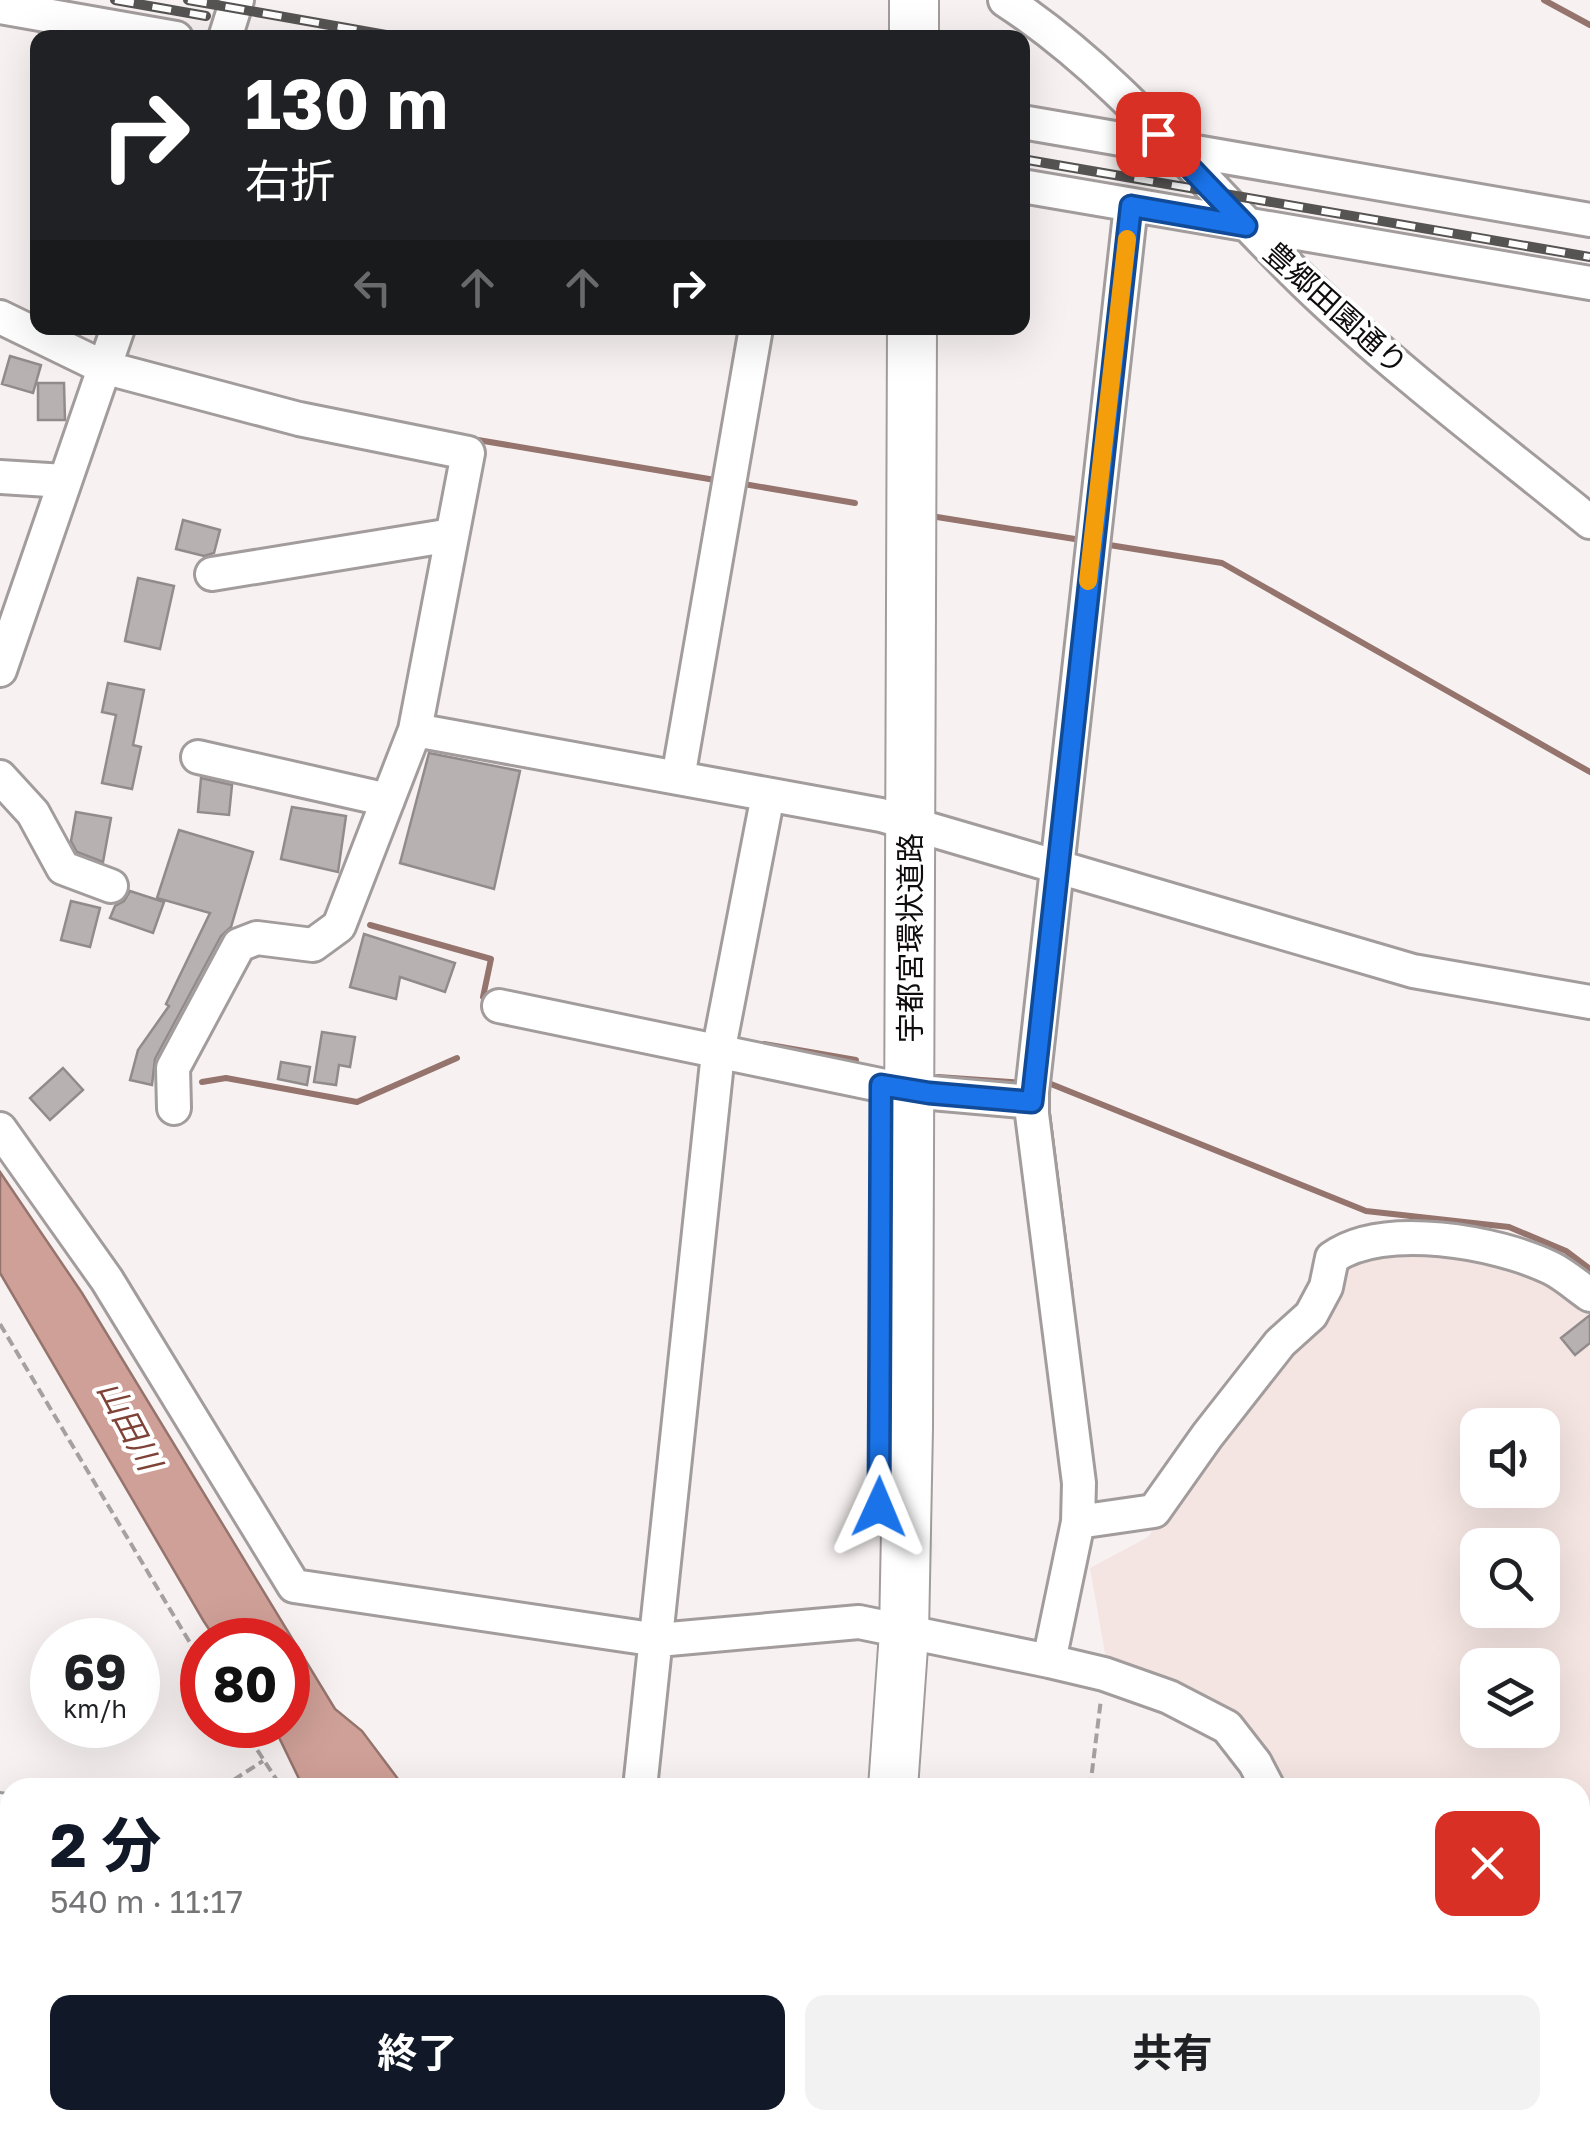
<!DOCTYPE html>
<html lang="ja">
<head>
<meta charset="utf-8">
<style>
  :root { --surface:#fff; --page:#f2f2f2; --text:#202124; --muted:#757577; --accent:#111827 }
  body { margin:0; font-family:"Golos Text","Noto Sans JP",sans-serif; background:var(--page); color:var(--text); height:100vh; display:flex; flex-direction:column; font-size:38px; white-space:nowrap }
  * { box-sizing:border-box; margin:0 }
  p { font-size:32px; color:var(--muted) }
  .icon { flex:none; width:55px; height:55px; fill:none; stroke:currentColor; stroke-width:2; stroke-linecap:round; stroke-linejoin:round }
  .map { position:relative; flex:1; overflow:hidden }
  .sheet { position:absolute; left:0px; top:1778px; width:1590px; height:352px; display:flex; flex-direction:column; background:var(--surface); border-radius:30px 30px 0 0; box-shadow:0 10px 40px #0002 }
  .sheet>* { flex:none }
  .guide { position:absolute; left:30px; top:30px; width:1000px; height:305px; border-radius:20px; box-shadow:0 10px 40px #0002; background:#202124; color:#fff; overflow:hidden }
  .controls { position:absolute; left:1460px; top:1408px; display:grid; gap:20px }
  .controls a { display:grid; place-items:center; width:100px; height:100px; border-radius:20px; background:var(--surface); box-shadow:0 10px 40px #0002; font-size:50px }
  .speed { position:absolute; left:30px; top:1618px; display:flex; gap:20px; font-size:50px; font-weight:700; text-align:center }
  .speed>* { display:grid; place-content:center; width:130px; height:130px; border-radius:50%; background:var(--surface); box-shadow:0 10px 40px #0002; line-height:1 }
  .speed small { font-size:25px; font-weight:400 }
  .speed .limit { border:15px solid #d22; background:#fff; color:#111 }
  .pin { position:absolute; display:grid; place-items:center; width:85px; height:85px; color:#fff; margin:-42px; border-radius:20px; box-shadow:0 5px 15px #0006 }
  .me { position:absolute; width:110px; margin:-55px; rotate:1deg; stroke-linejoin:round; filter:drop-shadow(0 0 8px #0008) }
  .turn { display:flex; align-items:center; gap:35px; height:210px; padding:0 50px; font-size:45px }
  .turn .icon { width:130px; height:130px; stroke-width:2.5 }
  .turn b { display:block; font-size:70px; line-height:85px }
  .lanes { display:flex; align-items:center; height:95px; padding:0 50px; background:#0003; justify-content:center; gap:50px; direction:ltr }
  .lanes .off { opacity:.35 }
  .round { display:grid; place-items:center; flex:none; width:105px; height:105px; border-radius:20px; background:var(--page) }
  .headline { display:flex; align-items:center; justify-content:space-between; height:170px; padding:0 50px }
  h1 { font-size:60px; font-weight:700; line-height:75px; color:var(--accent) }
  .cta { display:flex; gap:20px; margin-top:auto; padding:20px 50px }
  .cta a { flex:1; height:115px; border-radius:20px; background:var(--accent); color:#fff; font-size:40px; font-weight:700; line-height:115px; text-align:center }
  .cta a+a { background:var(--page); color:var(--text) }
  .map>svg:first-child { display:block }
  .built { fill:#f4e5e2; fill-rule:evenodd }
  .water { fill:#cfa097; stroke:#95746d; stroke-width:2.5 }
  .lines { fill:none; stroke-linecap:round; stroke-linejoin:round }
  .stream { stroke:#95746d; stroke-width:6 }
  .building { fill:#b7b2b1; stroke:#918c8b; stroke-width:2.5 }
  .minor-casing { stroke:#a29d9c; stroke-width:38 }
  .highway-casing { stroke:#a29d9c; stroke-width:52 }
  .path { stroke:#a5a1a0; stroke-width:4; stroke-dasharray:10 5; stroke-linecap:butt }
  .minor { stroke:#fff; stroke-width:32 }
  .highway { stroke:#fff; stroke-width:48 }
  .rail-casing { stroke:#565353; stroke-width:10 }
  .rail { stroke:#fff; stroke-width:6; stroke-dasharray:19; stroke-linecap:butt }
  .route-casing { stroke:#114b97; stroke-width:25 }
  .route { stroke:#1a73e8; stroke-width:18 }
  .slow { stroke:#f59e0b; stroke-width:18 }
  .labels { text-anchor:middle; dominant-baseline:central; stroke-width:8; stroke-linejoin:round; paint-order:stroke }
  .street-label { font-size:30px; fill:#0e0c0c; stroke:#fff }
  .water-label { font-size:32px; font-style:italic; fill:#7f4236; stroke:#fff }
</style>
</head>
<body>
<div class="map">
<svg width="1590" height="2129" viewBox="0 0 1590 2129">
  <rect width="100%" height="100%" fill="#f7f2f1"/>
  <!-- built -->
  <path class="built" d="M1412,1247L1507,1263L1590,1312V2129H1335L1337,2120H1580V1788L1281,1787L1248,1732L1106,1659L1090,1568L1148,1537L1344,1256ZM1478,1425H1542V1490H1478ZM1478,1545H1542V1610H1478ZM1478,1665H1542V1730H1478Z"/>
  <!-- water -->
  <path class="water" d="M0,1172L82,1293L335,1709L362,1731L404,1787H303L273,1725H288V1640H216L203,1620L0,1273Z"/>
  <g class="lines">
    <!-- stream -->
    <path class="stream" d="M1544,0L1590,25
      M472,439L721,481
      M738,483L855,503
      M937,517L1081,540
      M1103,544L1222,563L1590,772
      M370,925L491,959L483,997L490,998
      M764,1044L856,1060
      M938,1077L1025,1083
      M202,1082L226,1078L357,1102L457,1058
      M1051,1084L1366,1211L1509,1227L1566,1251L1590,1269
      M1048,1113L1071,1295"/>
  </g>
  <!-- building -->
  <path class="building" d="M10,356L41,365L33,393L2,384Z
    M38,383H64L65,420H38Z
    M183,520L220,530L214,553L204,556L176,549Z
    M138,578L174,586L160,649L125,641Z
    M108,683L144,690L133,745L141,747L132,789L102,783L116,715L102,712Z
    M429,753L520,771L494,889L400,863Z
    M201,778L232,785L229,815L198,812Z
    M292,807L346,816L338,872L281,859Z
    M76,812L111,818L103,862L77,852L71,841Z
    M179,830L253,852L231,927L221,936L155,1059L152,1085L130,1080L138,1050L169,1006L166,1004L210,913L157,898Z
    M130,891L164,902L153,933L110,918L115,906L124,901Z
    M71,901L100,908L90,947L61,940Z
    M364,934L455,963L445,992L400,977L396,999L350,987Z
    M322,1032L355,1037L350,1067L339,1065L336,1085L314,1082Z
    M281,1062L310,1067L307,1085L278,1079Z
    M63,1068L83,1090L50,1120L30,1098Z
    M1590,1315V1343L1575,1355L1561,1338Z"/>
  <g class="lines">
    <defs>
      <path id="minor" d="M1005,0C1120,75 1206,187 1304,282C1393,368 1494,444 1590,522
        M0,7L176,38
        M225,38L237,0
        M1022,122L1590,220
        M1022,186L1590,283
        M0,317L103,367L299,419L468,453L415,730L881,815L1413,971L1590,1002
        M0,477L65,481
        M212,574L452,535
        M0,670L118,328
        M198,757L388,800
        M0,777L33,813L63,868L111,886
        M678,778L756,328
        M499,1006L909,1091L1032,1102
        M174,1108L173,1068L239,945L257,938L313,945L339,926L415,730
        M0,1129L107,1280L294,1586L658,1640L859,1622L1049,1661L1104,1674L1169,1697L1227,1727L1255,1763L1268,1788
        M1078,1522L1154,1511L1207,1436L1280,1343L1311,1315L1326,1287L1332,1258C1383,1221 1498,1242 1551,1268C1565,1275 1577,1286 1590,1295
        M1049,1661L1078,1522L1079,1483L1032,1114V1092L1131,205
        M640,1788L718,1053L768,795
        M0,1810L10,1826
        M198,2120L204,2129
        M720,2120L733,2129
        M1323,2129L1324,2120"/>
      <path id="highway" d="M914,38V0
        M893,1788L904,1633L908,1428L912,328
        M767,2129L770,2120
        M829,2129L831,2120"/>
    </defs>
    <!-- minor casing -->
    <use href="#minor" class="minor-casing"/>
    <!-- highway casing -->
    <use href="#highway" class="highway-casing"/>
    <!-- path -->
    <path class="path" d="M0,1324L202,1663
      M241,1725L282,1788
      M221,1788L263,1761
      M1090,1788L1101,1699
      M0,1927L10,1921
      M546,2120L555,2129
      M1048,2129L1049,2120"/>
    <!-- minor -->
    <use href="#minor" class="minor"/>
    <!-- highway -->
    <use href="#highway" class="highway"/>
    <defs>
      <path id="rail" d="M115,0L206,16
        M188,0L403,38
        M1022,159L1590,257"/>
    </defs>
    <!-- rail casing -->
    <use href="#rail" class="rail-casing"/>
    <!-- rail -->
    <use href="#rail" class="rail"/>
  </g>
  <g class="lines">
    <defs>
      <path id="route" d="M879,1507L881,1085L929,1093L1032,1102L1131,206L1246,226L1158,134"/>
    </defs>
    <!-- route casing -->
    <use href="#route" class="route-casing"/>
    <!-- route -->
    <use href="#route" class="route"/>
    <!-- slow -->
    <path class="slow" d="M1088,581L1127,239"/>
  </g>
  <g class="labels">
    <!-- street labels -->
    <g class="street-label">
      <text transform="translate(1336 308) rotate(42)">豊郷田園通り</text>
      <text transform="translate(910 938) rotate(-90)">宇都宮環状道路</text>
    </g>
    <!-- water labels -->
    <g class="water-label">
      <text transform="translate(130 1425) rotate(62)">山田川</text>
    </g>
  </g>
</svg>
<div class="controls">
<a><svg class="icon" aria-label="sound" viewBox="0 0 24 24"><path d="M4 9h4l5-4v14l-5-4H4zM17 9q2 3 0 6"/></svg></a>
<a><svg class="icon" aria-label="search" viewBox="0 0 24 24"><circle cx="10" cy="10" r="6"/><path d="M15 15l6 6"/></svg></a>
<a><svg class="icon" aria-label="layers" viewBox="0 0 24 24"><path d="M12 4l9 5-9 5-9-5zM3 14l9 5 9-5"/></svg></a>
</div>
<div class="speed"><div>69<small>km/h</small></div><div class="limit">80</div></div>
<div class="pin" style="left:1158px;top:134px;background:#d93025"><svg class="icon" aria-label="arrive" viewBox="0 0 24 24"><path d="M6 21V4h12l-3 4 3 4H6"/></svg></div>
<svg class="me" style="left:879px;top:1507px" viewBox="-20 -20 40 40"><path d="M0-17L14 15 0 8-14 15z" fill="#1a73e8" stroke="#fff" stroke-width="4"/></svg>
<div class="guide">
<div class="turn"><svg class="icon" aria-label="right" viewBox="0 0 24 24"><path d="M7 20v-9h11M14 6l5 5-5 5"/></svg><div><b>130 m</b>右折</div></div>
<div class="lanes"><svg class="icon off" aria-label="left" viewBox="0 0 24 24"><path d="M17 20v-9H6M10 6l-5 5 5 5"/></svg><svg class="icon off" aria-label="ahead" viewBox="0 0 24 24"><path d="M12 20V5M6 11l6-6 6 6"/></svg><svg class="icon off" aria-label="ahead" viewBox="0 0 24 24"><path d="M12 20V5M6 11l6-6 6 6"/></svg><svg class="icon" aria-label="right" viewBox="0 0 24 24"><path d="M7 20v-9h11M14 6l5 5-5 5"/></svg></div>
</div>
<section class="sheet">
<div class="headline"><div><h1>2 分</h1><p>540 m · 11:17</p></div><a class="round" style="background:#d93025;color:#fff"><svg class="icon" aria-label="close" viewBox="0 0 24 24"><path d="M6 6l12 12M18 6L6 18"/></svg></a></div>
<div class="cta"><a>終了</a><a>共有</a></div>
</section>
</div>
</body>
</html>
